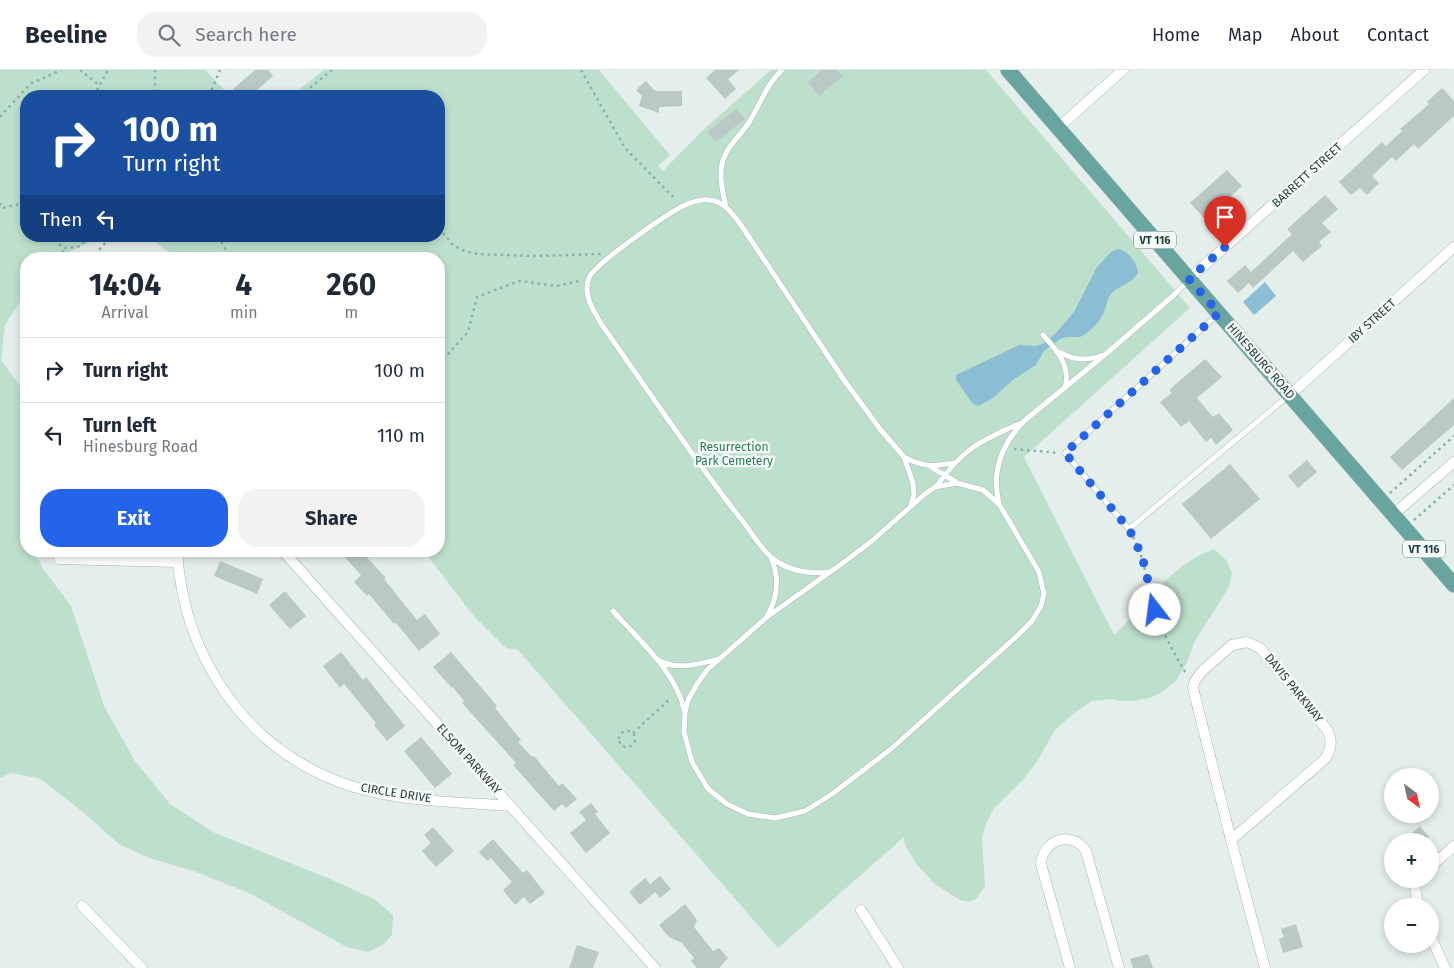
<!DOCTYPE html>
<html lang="en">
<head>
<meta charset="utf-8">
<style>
  :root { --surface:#fff; --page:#f2f2f3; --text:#1f2937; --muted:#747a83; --line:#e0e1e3; --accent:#2563eb }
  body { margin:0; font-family:"Fira Sans",sans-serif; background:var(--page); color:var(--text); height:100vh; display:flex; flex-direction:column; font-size:19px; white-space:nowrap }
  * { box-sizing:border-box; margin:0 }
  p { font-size:16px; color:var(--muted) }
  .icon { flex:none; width:28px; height:28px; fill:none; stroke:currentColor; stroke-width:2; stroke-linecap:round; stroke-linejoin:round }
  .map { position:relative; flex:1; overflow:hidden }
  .panel { position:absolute; left:20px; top:182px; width:425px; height:305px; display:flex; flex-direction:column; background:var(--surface); border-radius:20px; box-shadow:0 2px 8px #0003 }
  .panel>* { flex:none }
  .guide { position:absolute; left:20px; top:20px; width:425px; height:152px; border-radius:20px; box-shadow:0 2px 8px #0003; background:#1a4fa0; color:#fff; overflow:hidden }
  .needle { width:32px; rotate:147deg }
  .fabs { position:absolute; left:1384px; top:698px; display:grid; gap:10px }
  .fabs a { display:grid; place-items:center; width:55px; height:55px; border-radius:50%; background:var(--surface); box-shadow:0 2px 8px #0003; font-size:25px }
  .pin { position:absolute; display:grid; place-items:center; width:42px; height:42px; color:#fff; margin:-51px -21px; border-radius:50% 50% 50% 0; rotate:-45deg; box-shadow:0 0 5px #0007 }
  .pin .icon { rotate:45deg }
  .me { position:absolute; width:55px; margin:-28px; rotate:345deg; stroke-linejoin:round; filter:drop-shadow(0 0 4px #0008) }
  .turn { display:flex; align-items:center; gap:18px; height:105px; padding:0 20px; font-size:22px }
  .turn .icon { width:65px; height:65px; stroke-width:2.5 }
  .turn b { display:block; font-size:35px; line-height:42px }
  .then { display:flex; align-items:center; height:48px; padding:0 20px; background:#0003; gap:10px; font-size:19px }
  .eta { display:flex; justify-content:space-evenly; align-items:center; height:85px; text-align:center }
  .eta b { font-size:30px; font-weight:700; line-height:35px }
  .primary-button { display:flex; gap:10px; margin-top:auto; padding:10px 20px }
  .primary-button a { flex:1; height:58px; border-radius:20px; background:var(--accent); color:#fff; font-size:20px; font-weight:700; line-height:58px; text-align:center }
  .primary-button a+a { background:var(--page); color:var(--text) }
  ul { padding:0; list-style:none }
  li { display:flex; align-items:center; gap:15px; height:65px; padding:0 20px; border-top:1px solid var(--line) }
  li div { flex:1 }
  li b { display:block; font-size:19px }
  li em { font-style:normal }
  header { display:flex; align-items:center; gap:30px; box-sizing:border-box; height:70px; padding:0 25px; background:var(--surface); border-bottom:1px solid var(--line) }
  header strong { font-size:24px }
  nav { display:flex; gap:28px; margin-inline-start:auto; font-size:18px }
  .search { width:350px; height:45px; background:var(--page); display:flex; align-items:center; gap:12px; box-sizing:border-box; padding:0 18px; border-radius:20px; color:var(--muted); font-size:19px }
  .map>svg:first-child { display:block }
  .green { fill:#bde0cc }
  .water { fill:#8bbed5 }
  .building { fill:#b9c9c5 }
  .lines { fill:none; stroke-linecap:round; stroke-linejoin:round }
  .service-casing { stroke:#a6b7b4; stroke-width:6 }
  .minor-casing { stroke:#a6b7b4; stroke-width:11 }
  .primary-casing { stroke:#c1cac9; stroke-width:16 }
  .path { stroke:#84b3ab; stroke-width:2.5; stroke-dasharray:2.5 4; stroke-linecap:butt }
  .service { stroke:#fff; stroke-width:5 }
  .minor { stroke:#fff; stroke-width:10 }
  .primary { stroke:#68a59f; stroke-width:15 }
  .route { stroke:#2563eb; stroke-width:9; stroke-dasharray:0 16.2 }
  .labels { text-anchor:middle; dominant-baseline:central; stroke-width:5; stroke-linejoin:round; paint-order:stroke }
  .shield { fill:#f5faf9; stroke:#627876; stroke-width:1 }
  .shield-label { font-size:11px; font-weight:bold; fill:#23413e }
  .street-label { font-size:12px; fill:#23413e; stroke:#f5faf9 }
  .park-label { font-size:12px; fill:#2b7a56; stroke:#f5faf9 }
</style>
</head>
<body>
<header>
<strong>Beeline</strong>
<div class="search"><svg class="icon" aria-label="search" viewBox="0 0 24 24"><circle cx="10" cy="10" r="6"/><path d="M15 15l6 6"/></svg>Search here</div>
<nav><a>Home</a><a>Map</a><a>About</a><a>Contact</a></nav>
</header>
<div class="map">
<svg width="1454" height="898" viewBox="0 0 1454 898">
  <rect width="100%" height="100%" fill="#e4eeeb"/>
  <!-- green -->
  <path class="green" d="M0,0H205L230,26H26V166H101L71,181L60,189H26V222L5,255L1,290L26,324V426L22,432C23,449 26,465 26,481H34L44,500L71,536L104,636L135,691L170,734L213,762L328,808L374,829L393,845L392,865L383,875L368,882L347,877L251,824L196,802L147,787L119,774L84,743L41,709L11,703L0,708Z
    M324,0H599L670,85L658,96L663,101L703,60L771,0H986L1190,238L1024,387L1114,565C1146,535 1171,494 1214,479L1227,491L1232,503L1229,517L1195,571L1187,592L1176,611L1162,622L1150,628L1132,631H1119L1113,629L1092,631L1073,644L1055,660L1036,693L1022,711L994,738L986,754L982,768L985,816L976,829L968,832L960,830L936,815L917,795L905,775L904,767L778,878L518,580L506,578L473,545L424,481H439V189H178L147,166H439V26H291Z"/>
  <!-- water -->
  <path class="water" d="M1118,179C1128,181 1137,192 1138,203C1132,214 1119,215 1111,224C1106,230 1107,236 1104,242C1099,253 1090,262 1080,267H1067L1060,269L1044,281L1036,295L1014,309L993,328L980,335L977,336L972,333L956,310V305L1019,275L1036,276L1043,274L1056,263L1074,242L1097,197L1111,182Z
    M1265,212L1276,226L1254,245L1243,232Z"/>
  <!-- building -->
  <path class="building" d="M255,0H268L273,6L250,26H240L233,19Z
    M715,0H739L728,9L736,19L725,29L706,8Z
    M822,0H837L843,6L819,26L808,12Z
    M646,11L654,20L659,21H682V36L659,37V43L639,36L642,26L636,20Z
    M1442,18L1454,31V46L1418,79L1414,74L1396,91L1392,87L1372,106L1379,113L1367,125L1360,118L1351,125L1339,112L1382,72L1386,76L1402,61L1400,59L1429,34L1427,32Z
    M736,39L745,49L716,72L707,62Z
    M1227,100L1242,116L1205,149L1190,133Z
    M1325,125L1338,139L1322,153L1331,162L1319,172L1322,176L1303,192L1293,181L1253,218L1249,213L1238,223L1227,211L1245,195L1251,202L1292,164L1287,159Z
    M1205,289L1222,307L1197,328L1213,347L1219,343L1233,360L1216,375L1211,368L1206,372L1189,351L1181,357L1160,332L1172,323L1169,320Z
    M1454,328V355L1402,400L1390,387Z
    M1307,390L1317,402L1298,418L1288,406Z
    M1230,394L1260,429L1211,469L1182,434Z
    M339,481H361L386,508L384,509L417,550L425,544L440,564L419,581L396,553L394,554L369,524L367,526L354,512L361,505Z
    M220,491L263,509L257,524L214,506Z
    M285,521L306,546L290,559L269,535Z
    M341,582L363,610L366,607L405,656L387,671L374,655L376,653L344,614L340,618L323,596Z
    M451,582L497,636L495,638L521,670L518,672L532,687L534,686L559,716L562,713L577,729L566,738L562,734L554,741L513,695L516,693L462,633L464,631L453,617L452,618L433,597Z
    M421,667L452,704L435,718L404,681Z
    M591,733L598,742L595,744L610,763L586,783L570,763L586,750L579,742Z
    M1420,756L1429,767L1424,771H1402Z
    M433,757L454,781L436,797L422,781L431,773L424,765Z
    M493,769L523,803L527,800L545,823L530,834L524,827L515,835L503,820L512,812L491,788L487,791L479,782Z
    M660,806L671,819L660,828L655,822L640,835L629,822L645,808L650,814Z
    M685,834L697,850L694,857L713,881L719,878L728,888L719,898H697L691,891L694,888L682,873L669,867L659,855Z
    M1296,854L1303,877L1283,883L1279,869L1284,867L1281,859Z
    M577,875L599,882L593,898H569Z
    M1148,884L1153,898H1133L1130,889Z"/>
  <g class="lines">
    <defs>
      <path id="service" d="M726,137C723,123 719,109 722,94C725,77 743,64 751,49C761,32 767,14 782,0
        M1217,245L1065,383L1129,459L1288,326
        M1043,265C1057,280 1071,296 1065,318
        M1059,282C1073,290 1088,291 1103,285
        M904,387C923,397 932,397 953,393
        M931,397L956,412
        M957,413L983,420L999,434L1039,502L1044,524L1041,536L1032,551L1017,566L891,679L832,724L805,741L775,748L748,744L727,734L708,719L692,692L684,662L685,643L688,630L697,614L707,600L767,547L847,490L873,470L925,424L935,417Z
        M936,417C962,379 980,371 1021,353
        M999,433C991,401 1002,374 1024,351L1107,283L1174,225L1188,211
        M829,502C814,504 795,502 781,494C764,485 753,464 741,449C692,387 648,320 602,255C594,242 582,224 589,208C594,194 667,144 683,136C692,132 700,129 709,130C724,131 733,144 741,155L844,310L880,359L904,387L913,413L914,425L911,434
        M613,541C638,569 677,603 684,640
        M767,546C778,527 780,508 771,488
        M658,590C676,601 700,594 718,589"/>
      <path id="minor" d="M1058,58L1123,0
        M1189,209L1424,0
        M1290,325L1454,177
        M1394,444L1454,392
        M177,481C184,589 248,684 354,717C404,732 459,732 511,736
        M283,481L655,898
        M59,489L177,492
        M1231,770L1325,689C1332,679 1333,668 1325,657L1260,578L1247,572L1232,575L1202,601L1195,611L1193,618L1231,770L1265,898
        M1430,797L1454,776
        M82,836L142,898
        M1418,836L1415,816L1419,809
        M861,840L898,898
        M1430,865L1445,898
        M1070,898L1041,794C1043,769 1072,760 1086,781L1119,898"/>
      <path id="primary" d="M1008,0L1454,515"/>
    </defs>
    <!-- service casing -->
    <use href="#service" class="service-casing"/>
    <!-- minor casing -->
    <use href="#minor" class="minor-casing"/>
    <!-- primary casing -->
    <use href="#primary" class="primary-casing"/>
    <!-- path -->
    <path class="path" d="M80,0L99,15
      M155,0V26
      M581,0L625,78L676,130
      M94,26L108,0
      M209,26L220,0
      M300,26L332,0
      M0,47L30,14L61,0
      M0,133L2,138L20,134L26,135
      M439,158L453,175L462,180L477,184L533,186L601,184
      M49,166L64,178L78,177L91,166
      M218,166L231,189
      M61,189L64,178
      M90,189L112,166
      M439,294L468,262L477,227L519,211L557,216L579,211
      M1014,379L1059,383
      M1390,423L1454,366
      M1414,450L1454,415
      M1133,467C1145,489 1147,514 1154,538C1162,561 1174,584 1187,605
      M619 669a8 8 0 1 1 16 0a8 8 0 1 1-16 0Z
      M633,663L671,628"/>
    <!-- service -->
    <use href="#service" class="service"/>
    <!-- minor -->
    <use href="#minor" class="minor"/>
    <!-- primary -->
    <use href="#primary" class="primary"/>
  </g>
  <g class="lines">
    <!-- route -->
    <path class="route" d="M1155,540L1142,486L1129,459L1065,383L1219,243L1189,209L1225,177"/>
  </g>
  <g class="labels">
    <!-- shield labels -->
    <g class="shield">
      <rect x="1134" y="161.5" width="42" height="17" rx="4"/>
      <rect x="1403" y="470.5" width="42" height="17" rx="4"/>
    </g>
    <g class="shield-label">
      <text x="1155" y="170">VT 116</text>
      <text x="1424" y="479">VT 116</text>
    </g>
    <!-- street labels -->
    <g class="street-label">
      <text transform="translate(1307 105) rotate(-42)">BARRETT STREET</text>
      <text transform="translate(1372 251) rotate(-42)">IBY STREET</text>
      <text transform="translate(1261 291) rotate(49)">HINESBURG ROAD</text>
      <text transform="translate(1294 618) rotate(51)">DAVIS PARKWAY</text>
      <text transform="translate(469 689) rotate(48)">ELSOM PARKWAY</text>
      <text transform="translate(396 723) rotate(9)">CIRCLE DRIVE</text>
    </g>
    <!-- park labels -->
    <g class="park-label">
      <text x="734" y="377">Resurrection<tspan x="734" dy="14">Park Cemetery</tspan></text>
    </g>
  </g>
</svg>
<div class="fabs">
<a><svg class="needle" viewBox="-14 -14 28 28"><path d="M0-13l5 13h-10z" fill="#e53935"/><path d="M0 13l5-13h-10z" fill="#747a83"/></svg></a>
<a>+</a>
<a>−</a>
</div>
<div class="pin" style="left:1225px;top:177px;background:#d93025"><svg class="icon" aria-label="arrive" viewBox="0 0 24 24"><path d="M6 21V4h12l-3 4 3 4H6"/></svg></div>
<svg class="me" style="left:1155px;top:540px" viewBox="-20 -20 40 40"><circle r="19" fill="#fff"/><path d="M0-13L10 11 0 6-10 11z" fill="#2563eb"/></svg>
<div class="guide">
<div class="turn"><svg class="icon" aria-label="right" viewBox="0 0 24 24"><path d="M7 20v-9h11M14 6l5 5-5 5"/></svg><div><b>100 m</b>Turn right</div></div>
<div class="then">Then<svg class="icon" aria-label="left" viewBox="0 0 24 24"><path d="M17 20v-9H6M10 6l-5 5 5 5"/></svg></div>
</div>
<section class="panel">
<div class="eta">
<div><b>14:04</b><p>Arrival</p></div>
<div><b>4</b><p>min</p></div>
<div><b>260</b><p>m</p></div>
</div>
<ul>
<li><svg class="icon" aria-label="right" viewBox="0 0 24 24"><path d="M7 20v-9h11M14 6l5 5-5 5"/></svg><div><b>Turn right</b></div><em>100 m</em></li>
<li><svg class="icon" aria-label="left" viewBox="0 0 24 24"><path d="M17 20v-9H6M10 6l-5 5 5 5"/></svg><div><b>Turn left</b><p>Hinesburg Road</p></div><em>110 m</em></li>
</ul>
<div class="primary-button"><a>Exit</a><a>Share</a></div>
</section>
</div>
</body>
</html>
